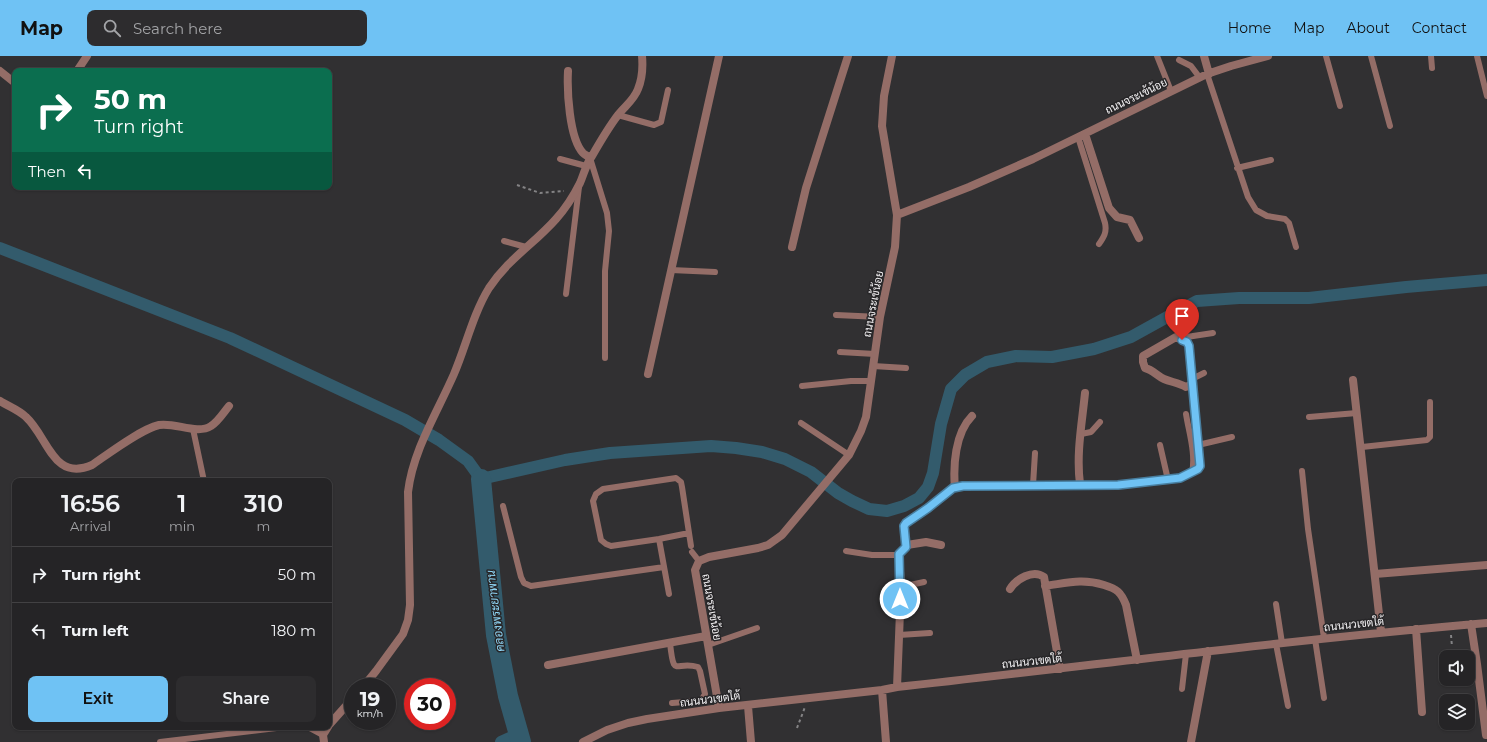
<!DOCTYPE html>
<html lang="en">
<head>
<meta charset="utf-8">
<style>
  :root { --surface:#252426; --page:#2d2c2e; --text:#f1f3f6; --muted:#a3a4a7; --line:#424143; --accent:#6fc2f4 }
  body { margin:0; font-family:Montserrat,Sarabun,sans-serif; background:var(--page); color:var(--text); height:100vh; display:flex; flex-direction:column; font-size:15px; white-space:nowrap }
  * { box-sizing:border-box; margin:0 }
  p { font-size:13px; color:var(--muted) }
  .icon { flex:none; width:22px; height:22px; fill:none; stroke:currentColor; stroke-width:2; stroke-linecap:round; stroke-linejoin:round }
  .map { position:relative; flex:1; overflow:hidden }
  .sheet { position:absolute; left:12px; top:422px; width:320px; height:252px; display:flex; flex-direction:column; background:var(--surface); border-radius:8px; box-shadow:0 1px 3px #0004,0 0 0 1px var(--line) }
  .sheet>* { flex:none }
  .banner { position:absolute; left:12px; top:12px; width:320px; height:122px; border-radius:8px; box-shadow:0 1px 3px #0004,0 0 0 1px var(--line); background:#0b6e4f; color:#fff; overflow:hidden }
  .controls { position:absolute; left:1439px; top:594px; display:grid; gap:8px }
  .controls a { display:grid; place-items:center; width:36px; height:36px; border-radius:8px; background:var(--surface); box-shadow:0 1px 3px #0004,0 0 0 1px var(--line); font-size:20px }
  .speed { position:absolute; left:344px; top:622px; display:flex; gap:8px; font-size:20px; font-weight:700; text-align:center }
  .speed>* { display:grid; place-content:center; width:52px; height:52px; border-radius:50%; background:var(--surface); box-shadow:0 1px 3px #0004,0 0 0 1px var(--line); line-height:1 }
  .speed small { font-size:10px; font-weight:400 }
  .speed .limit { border:6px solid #d22; background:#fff; color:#111 }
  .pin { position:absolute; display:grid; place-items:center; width:34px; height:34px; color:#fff; margin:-41px -17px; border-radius:50% 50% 50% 0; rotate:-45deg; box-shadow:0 0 4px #0007 }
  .pin .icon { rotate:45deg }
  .me { position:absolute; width:44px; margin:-22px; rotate:0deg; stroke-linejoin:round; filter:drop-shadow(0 0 3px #0008) }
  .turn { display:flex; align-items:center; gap:14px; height:84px; padding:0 16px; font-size:18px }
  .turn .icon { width:52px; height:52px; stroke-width:2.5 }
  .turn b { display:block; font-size:28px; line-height:34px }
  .then { display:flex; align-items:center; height:38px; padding:0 16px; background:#0003; gap:8px; font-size:15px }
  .eta { display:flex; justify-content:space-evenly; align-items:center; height:68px; text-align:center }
  .eta b { font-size:24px; font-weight:600; line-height:28px }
  .button { display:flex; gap:8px; margin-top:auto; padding:8px 16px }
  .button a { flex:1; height:46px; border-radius:8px; background:var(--accent); color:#111; font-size:16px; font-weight:600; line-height:46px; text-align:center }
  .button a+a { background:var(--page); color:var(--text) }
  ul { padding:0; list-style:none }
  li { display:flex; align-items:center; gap:12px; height:56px; padding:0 16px; border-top:1px solid var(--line) }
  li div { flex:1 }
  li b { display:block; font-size:15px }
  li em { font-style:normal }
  header { display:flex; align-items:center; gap:24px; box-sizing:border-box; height:56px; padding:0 20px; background:var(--accent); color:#111 }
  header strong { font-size:19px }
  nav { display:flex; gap:22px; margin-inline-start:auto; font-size:14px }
  .search { width:280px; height:36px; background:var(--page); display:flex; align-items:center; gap:10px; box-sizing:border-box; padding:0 14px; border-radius:8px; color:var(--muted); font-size:15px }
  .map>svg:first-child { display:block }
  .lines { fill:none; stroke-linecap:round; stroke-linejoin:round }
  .canal { stroke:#335b6c; stroke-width:12 }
  .river { stroke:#335b6c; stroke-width:20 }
  .path { stroke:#848385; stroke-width:2; stroke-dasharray:3 3; stroke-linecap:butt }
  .service { stroke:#946d67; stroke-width:6 }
  .minor { stroke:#946d67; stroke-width:8 }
  .route-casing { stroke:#487e9f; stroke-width:10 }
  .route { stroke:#6fc2f4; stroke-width:7 }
  .labels { text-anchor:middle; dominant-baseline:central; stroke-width:3; stroke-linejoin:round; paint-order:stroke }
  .street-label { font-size:11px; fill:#f4f2f4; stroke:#272628 }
  .water-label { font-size:12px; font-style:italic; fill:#8fd5f5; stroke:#272628 }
</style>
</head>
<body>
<header>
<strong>Map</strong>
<div class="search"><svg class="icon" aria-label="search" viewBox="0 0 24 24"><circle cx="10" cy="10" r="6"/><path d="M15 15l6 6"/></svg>Search here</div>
<nav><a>Home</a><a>Map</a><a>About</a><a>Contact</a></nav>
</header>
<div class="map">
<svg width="1487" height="686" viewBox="0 0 1487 686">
  <rect width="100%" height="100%" fill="#313032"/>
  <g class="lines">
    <!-- canal -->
    <path class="canal" d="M0,192L230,282L405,364L439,384L468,405L481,423L565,404L610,397L711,390L736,392L762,396L785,403L811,416L838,437L852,445L869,453L887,455L904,450L919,442L928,431L933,417L941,368L951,333L965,319L987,306L1016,300L1052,301L1094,293L1131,281L1169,260L1197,245L1239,242H1309L1406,231L1487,224
      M501,686L518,678"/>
    <!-- river -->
    <path class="river" d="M481,423L496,579L508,640L521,686"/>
    <!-- path -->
    <path class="path" d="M517,129L540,137L564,135
      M1451,579L1452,591
      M797,672L805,651"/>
    <!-- service -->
    <path class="service" d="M1157,0L1171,35
      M1326,0L1340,50
      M1371,0L1390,70
      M1431,0L1432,12
      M1477,0L1487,40
      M1179,4L1191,10L1200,22
      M1207,18L1248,141L1256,154L1267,160L1285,163L1289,167L1296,191
      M618,59L654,69L661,66L668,34
      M1078,81L1105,167C1107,176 1104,181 1099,188
      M590,102L607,157L609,175L605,215V302
      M560,103L586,110
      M1237,112L1271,104
      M504,185L526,191
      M671,214L715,216
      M566,238L579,131
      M836,259L880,261
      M1180,282L1213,277
      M840,296L875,298
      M873,310L906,312
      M1192,323L1204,317
      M802,330L851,325H871
      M1186,358C1189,377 1196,398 1192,417
      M1309,361L1357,357
      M801,367L849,399
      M193,373L204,425
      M1081,378L1091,376L1100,366
      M1160,389L1168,424
      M1198,389L1232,381
      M1362,391L1427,384L1430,381V346
      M1302,415L1308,473L1324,582
      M1033,429L1035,397
      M503,450L521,521L524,527L531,530L664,511
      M689,477L659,483L611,490L606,488L601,484L593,445L596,438L603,433L676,422L681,426L682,431L691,490
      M659,483L669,538
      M846,495L872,499H899
      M692,496L699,505
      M901,531L924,526
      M1276,548L1282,587
      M899,579L930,577
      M1315,583L1324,642
      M670,587C674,624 675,604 698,611L700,615L705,638L702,643L698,645L672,647
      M1276,588L1288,650
      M708,589L757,572
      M1182,633L1186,598
      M308,671L323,679
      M160,686L285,671"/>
    <!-- minor -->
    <path class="minor" d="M1204,0L1209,18
      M0,15L15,27
      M77,15L87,0
      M568,15C567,34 569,82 583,97C585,99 588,100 590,102
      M1085,78L1109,152L1117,161L1130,164L1139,182
      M897,159L969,131L1033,103L1207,18L1231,10L1268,0
      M792,191L806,132L848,0
      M648,318L719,0
      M1353,324L1381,576
      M0,345C8,350 19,354 26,361C48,381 53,426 92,409C108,398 141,373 159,369C175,366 197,379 211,370C218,366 224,356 229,350
      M1080,428C1076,398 1082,367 1085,337
      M955,432C953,410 955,377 972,360
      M907,489L926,486L941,489
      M1375,518L1487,509
      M1045,530C1067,527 1082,522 1104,529C1117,533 1121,536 1126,549L1137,604
      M1010,533C1016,523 1033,513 1044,521L1060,613
      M1471,568L1477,608L1486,679
      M1416,573L1422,656
      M548,609L706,580
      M363,631L376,615L403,578L408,564L410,549L408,436C413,394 437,357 454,318C466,290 473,258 489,232C508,203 534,188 556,163C565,153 574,139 580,127C584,118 586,108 592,100C600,86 608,72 618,59C625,50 634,44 638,33C642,23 643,11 642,0
      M897,631L901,531L899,499L906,491L904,470L906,467L928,452L953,432L963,430L1119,429L1180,422L1195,415L1200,410L1189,290L1187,286L1176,281L1143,300V306L1145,312C1153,314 1157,320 1164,323C1171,326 1179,327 1186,331L1192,328
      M882,634L886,686
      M748,650L751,686
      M719,652L695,514L699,505L709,501L758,492L768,489L782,479L849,399L861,375L866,361L880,261L895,191L897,159L882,70L884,40L892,0
      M329,669L353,642
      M324,686L323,679L328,671
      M583,686L607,674L628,667L647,663L719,652L882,634L897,631C1094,609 1290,584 1487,567
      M1191,686L1208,595"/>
  </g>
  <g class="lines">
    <defs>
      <path id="route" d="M900,543L899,498L906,491L904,470L906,467L928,452L953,432L963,430L1118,429L1180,422L1198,413L1200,410L1189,290L1187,286L1182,284"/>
    </defs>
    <!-- route casing -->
    <use href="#route" class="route-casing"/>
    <!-- route -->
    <use href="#route" class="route"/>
  </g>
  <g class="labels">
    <!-- street labels -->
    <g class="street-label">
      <text transform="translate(1136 40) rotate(-26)">ถนนจระเข้น้อย</text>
      <text transform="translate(873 248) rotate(-79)">ถนนจระเข้น้อย</text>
      <text transform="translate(712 551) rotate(80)">ถนนจระเข้น้อย</text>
      <text transform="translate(1354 568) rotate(-6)">ถนนนวเขตใต้</text>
      <text transform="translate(1032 605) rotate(-6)">ถนนนวเขตใต้</text>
      <text transform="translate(710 643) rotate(-7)">ถนนนวเขตใต้</text>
    </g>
    <!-- water labels -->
    <g class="water-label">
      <text transform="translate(495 555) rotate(-97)">คลองพระยาพาน</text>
    </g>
  </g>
</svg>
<div class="controls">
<a><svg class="icon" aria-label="sound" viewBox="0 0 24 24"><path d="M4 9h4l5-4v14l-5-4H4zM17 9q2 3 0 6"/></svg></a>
<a><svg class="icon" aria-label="layers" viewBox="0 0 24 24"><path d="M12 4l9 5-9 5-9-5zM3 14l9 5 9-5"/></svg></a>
</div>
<div class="speed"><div>19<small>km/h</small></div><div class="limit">30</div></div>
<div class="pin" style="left:1182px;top:284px;background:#d93025"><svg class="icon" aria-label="arrive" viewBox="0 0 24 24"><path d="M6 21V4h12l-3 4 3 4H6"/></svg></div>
<svg class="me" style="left:900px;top:543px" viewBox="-20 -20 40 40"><circle r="17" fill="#6fc2f4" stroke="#fff" stroke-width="3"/><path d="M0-11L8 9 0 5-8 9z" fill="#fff"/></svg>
<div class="banner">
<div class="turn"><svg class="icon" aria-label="right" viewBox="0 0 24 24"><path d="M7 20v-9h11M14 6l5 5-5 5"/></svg><div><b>50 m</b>Turn right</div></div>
<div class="then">Then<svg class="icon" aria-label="left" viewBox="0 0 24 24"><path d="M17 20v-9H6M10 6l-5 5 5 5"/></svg></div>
</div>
<section class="sheet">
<div class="eta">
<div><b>16:56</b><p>Arrival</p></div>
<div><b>1</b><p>min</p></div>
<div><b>310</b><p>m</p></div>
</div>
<ul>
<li><svg class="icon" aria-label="right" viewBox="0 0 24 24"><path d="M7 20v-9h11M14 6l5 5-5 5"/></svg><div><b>Turn right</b></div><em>50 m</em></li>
<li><svg class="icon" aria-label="left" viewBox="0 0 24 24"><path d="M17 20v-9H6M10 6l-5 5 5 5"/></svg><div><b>Turn left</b></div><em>180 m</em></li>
</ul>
<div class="button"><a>Exit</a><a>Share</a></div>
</section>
</div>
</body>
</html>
